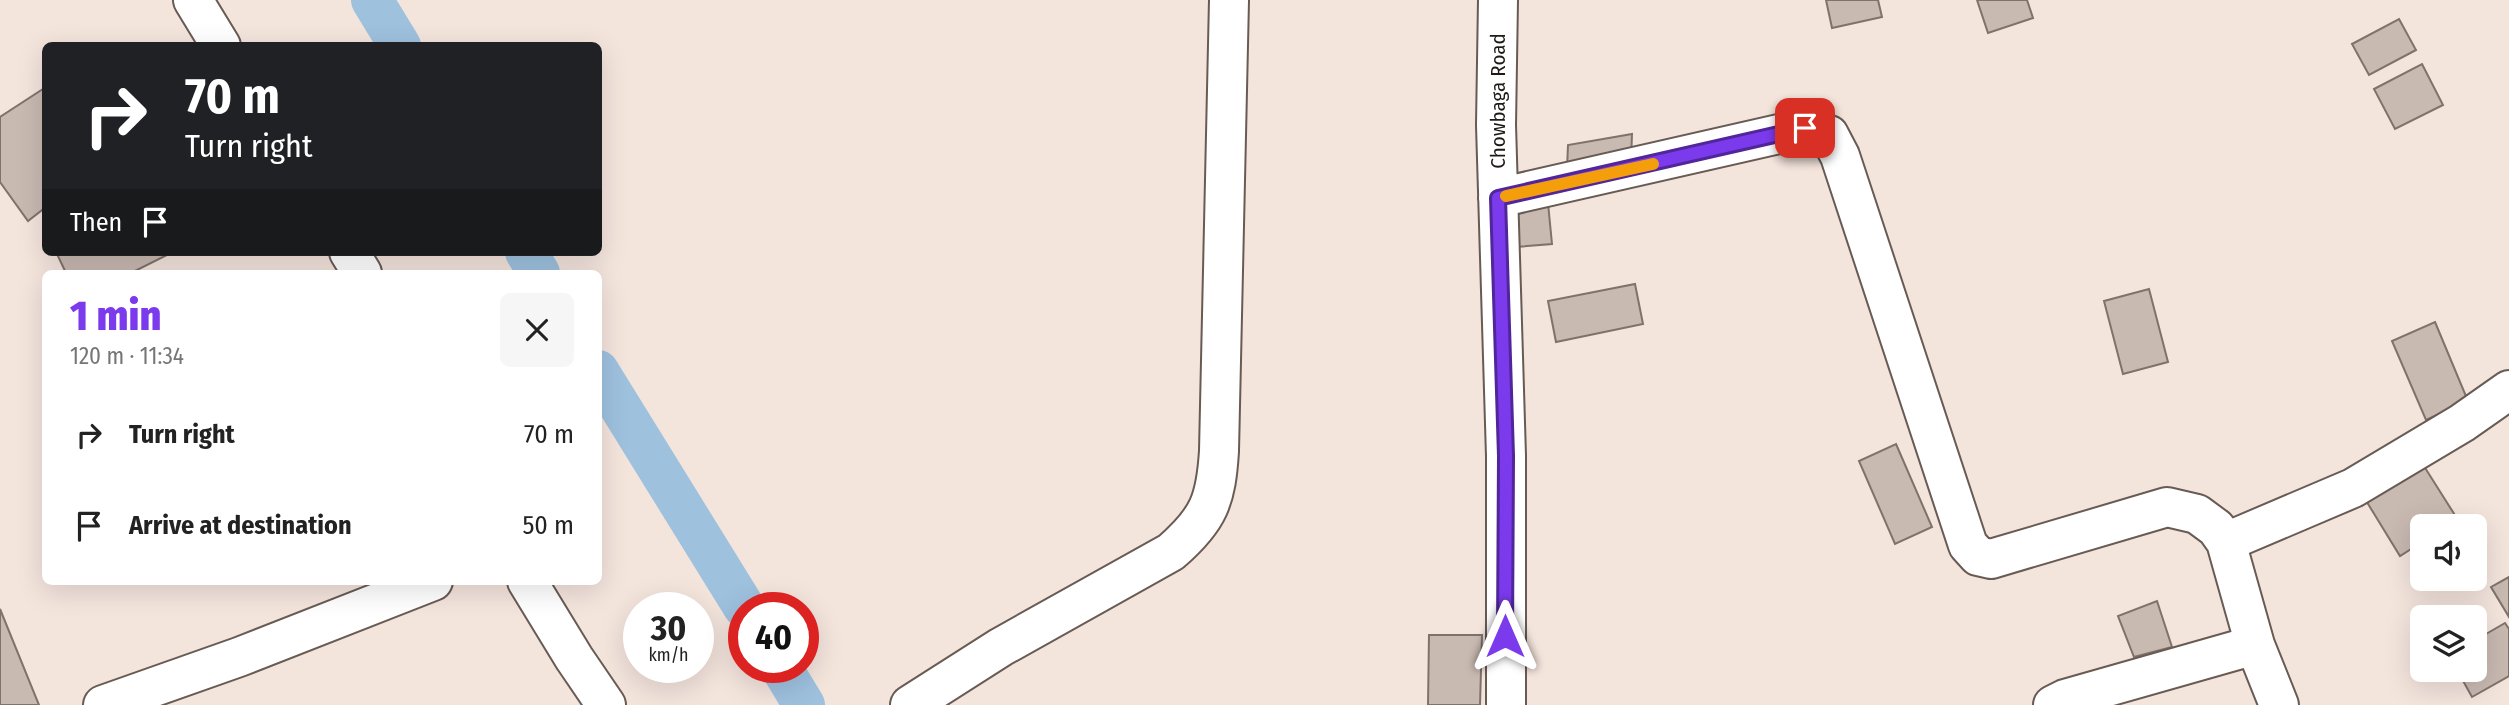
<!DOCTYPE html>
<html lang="en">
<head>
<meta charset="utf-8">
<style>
  :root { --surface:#fff; --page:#f6f6f6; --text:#222; --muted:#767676; --accent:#7c3aed }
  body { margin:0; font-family:"Fira Sans Condensed",sans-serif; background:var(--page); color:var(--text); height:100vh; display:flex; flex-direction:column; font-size:26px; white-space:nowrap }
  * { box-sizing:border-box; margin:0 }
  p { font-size:23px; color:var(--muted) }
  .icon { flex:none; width:38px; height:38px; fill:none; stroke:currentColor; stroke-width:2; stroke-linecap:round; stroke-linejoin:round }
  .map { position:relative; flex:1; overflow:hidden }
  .sheet { position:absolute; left:42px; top:270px; width:560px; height:315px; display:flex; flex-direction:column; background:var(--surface); border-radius:10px; box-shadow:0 7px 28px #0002 }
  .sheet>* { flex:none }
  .hud { position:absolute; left:42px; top:42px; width:560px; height:214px; border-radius:10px; box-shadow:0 7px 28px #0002; background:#202124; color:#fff; overflow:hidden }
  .buttons { position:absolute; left:2410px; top:514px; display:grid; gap:14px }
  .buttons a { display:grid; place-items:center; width:77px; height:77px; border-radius:10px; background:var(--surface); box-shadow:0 7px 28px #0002; font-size:35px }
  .speed { position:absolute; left:623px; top:592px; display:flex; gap:14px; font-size:35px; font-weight:700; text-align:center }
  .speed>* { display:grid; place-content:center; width:91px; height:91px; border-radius:50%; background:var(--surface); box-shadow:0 7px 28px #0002; line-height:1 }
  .speed small { font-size:18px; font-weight:400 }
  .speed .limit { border:10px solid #d22; background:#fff; color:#111 }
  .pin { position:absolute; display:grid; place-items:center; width:60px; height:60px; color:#fff; margin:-30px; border-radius:14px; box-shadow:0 4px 10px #0006 }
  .me { position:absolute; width:77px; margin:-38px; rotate:0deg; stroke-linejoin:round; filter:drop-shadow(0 0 5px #0008) }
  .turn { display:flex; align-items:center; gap:24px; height:147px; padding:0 28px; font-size:32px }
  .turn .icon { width:91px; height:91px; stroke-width:2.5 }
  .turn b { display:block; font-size:49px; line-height:60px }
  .then { display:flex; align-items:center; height:66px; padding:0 28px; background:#0003; gap:14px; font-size:26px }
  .round { display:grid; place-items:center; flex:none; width:74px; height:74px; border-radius:10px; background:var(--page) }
  .head { display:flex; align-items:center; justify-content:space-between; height:119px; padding:0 28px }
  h1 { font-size:42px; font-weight:800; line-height:52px; color:var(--accent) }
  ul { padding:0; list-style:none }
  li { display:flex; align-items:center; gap:21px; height:91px; padding:0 28px }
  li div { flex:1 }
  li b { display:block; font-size:26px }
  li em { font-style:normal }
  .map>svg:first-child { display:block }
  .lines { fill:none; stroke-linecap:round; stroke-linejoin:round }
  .canal { stroke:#9ec1de; stroke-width:42 }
  .building { fill:#c8b9b1; stroke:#7f726b; stroke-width:2 }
  .minor-casing { stroke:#685b54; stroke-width:42 }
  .minor { stroke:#fff; stroke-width:38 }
  .route-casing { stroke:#51269a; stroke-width:18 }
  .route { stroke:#7c3aed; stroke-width:12 }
  .slow { stroke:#f59e0b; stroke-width:12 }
  .labels { text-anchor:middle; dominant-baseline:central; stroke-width:7; stroke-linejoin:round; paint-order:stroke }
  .street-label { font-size:21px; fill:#1e1916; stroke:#fff }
</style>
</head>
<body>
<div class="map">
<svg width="2509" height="705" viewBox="0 0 2509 705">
  <rect width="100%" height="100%" fill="#f3e4dc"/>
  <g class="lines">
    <!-- canal -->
    <path class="canal" d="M372,0L400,46
      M526,252L539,273
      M598,371L744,607
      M781,667L804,705"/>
  </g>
  <!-- building -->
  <path class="building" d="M1826,0H1878L1882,17L1832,28Z
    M1977,0H2027L2033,18L1988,33Z
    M2399,19L2416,50L2369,75L2352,44Z
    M2422,64L2443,105L2395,129L2374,89Z
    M46,87V207L28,221L0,182V117Z
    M1632,134L1631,160L1567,169L1568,145Z
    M1548,203L1552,244L1516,247L1514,207Z
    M56,252H173L131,273H66Z
    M1635,284L1643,324L1556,342L1548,301Z
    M2149,289L2168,362L2123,374L2104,301Z
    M2435,322L2468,401L2426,420L2392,341Z
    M1896,444L1932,527L1895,544L1859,461Z
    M2422,463L2458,520L2447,527H2422V542L2400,556L2365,499Z
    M2509,577V617L2491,587Z
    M2157,601L2172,647L2134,657L2118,616Z
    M0,609L39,705H0Z
    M2505,623L2509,629V676L2472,697L2457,670H2474V641Z
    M1429,635H1482L1480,705H1428Z"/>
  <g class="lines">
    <defs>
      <path id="minor" d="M193,0L221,46
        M1498,0L1496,125L1506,456V705
        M1498,198L1805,128L1829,135L1840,156L1968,545L1978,556L1991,559L2167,507L2197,514L2216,528L2226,542L2255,645L2279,705
        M349,252L362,273
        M2226,542L2353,488L2462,423L2509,390
        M527,581L574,658L606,705
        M103,705L239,657L433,581
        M910,705L1001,647L1171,552C1209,519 1216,500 1219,451L1229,0
        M2053,705L2065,699L2255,645"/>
    </defs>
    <!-- minor casing -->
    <use href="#minor" class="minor-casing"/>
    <!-- minor -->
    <use href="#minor" class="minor"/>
  </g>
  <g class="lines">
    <defs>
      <path id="route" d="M1505,636L1506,456L1498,198L1805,128"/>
    </defs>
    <!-- route casing -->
    <use href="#route" class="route-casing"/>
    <!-- route -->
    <use href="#route" class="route"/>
    <!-- slow -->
    <path class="slow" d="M1506,196L1653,164"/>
  </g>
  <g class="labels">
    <!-- street labels -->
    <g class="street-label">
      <text transform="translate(1498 101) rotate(-90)">Chowbaga Road</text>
    </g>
  </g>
</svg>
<div class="buttons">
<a><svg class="icon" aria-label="sound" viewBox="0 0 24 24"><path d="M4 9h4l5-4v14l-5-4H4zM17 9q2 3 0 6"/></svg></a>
<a><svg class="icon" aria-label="layers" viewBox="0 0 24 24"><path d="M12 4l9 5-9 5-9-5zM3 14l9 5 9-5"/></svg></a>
</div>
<div class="speed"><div>30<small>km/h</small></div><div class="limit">40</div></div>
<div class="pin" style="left:1805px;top:128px;background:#d93025"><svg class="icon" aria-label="arrive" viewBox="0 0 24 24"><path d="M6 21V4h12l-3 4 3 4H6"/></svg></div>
<svg class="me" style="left:1505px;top:636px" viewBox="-20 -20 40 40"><path d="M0-17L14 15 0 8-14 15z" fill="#7c3aed" stroke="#fff" stroke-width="4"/></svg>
<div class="hud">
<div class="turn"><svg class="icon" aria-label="right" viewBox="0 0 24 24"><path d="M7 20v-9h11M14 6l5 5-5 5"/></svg><div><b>70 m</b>Turn right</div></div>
<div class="then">Then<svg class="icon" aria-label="arrive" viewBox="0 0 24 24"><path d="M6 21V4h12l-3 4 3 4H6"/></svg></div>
</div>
<section class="sheet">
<div class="head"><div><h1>1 min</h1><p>120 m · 11:34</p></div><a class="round"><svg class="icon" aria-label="close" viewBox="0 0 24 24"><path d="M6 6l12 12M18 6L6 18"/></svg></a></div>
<ul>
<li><svg class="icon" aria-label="right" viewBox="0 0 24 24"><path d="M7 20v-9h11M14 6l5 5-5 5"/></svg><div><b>Turn right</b></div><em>70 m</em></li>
<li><svg class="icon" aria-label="arrive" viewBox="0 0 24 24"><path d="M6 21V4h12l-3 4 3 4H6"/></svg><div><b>Arrive at destination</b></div><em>50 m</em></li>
</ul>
</section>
</div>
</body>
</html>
